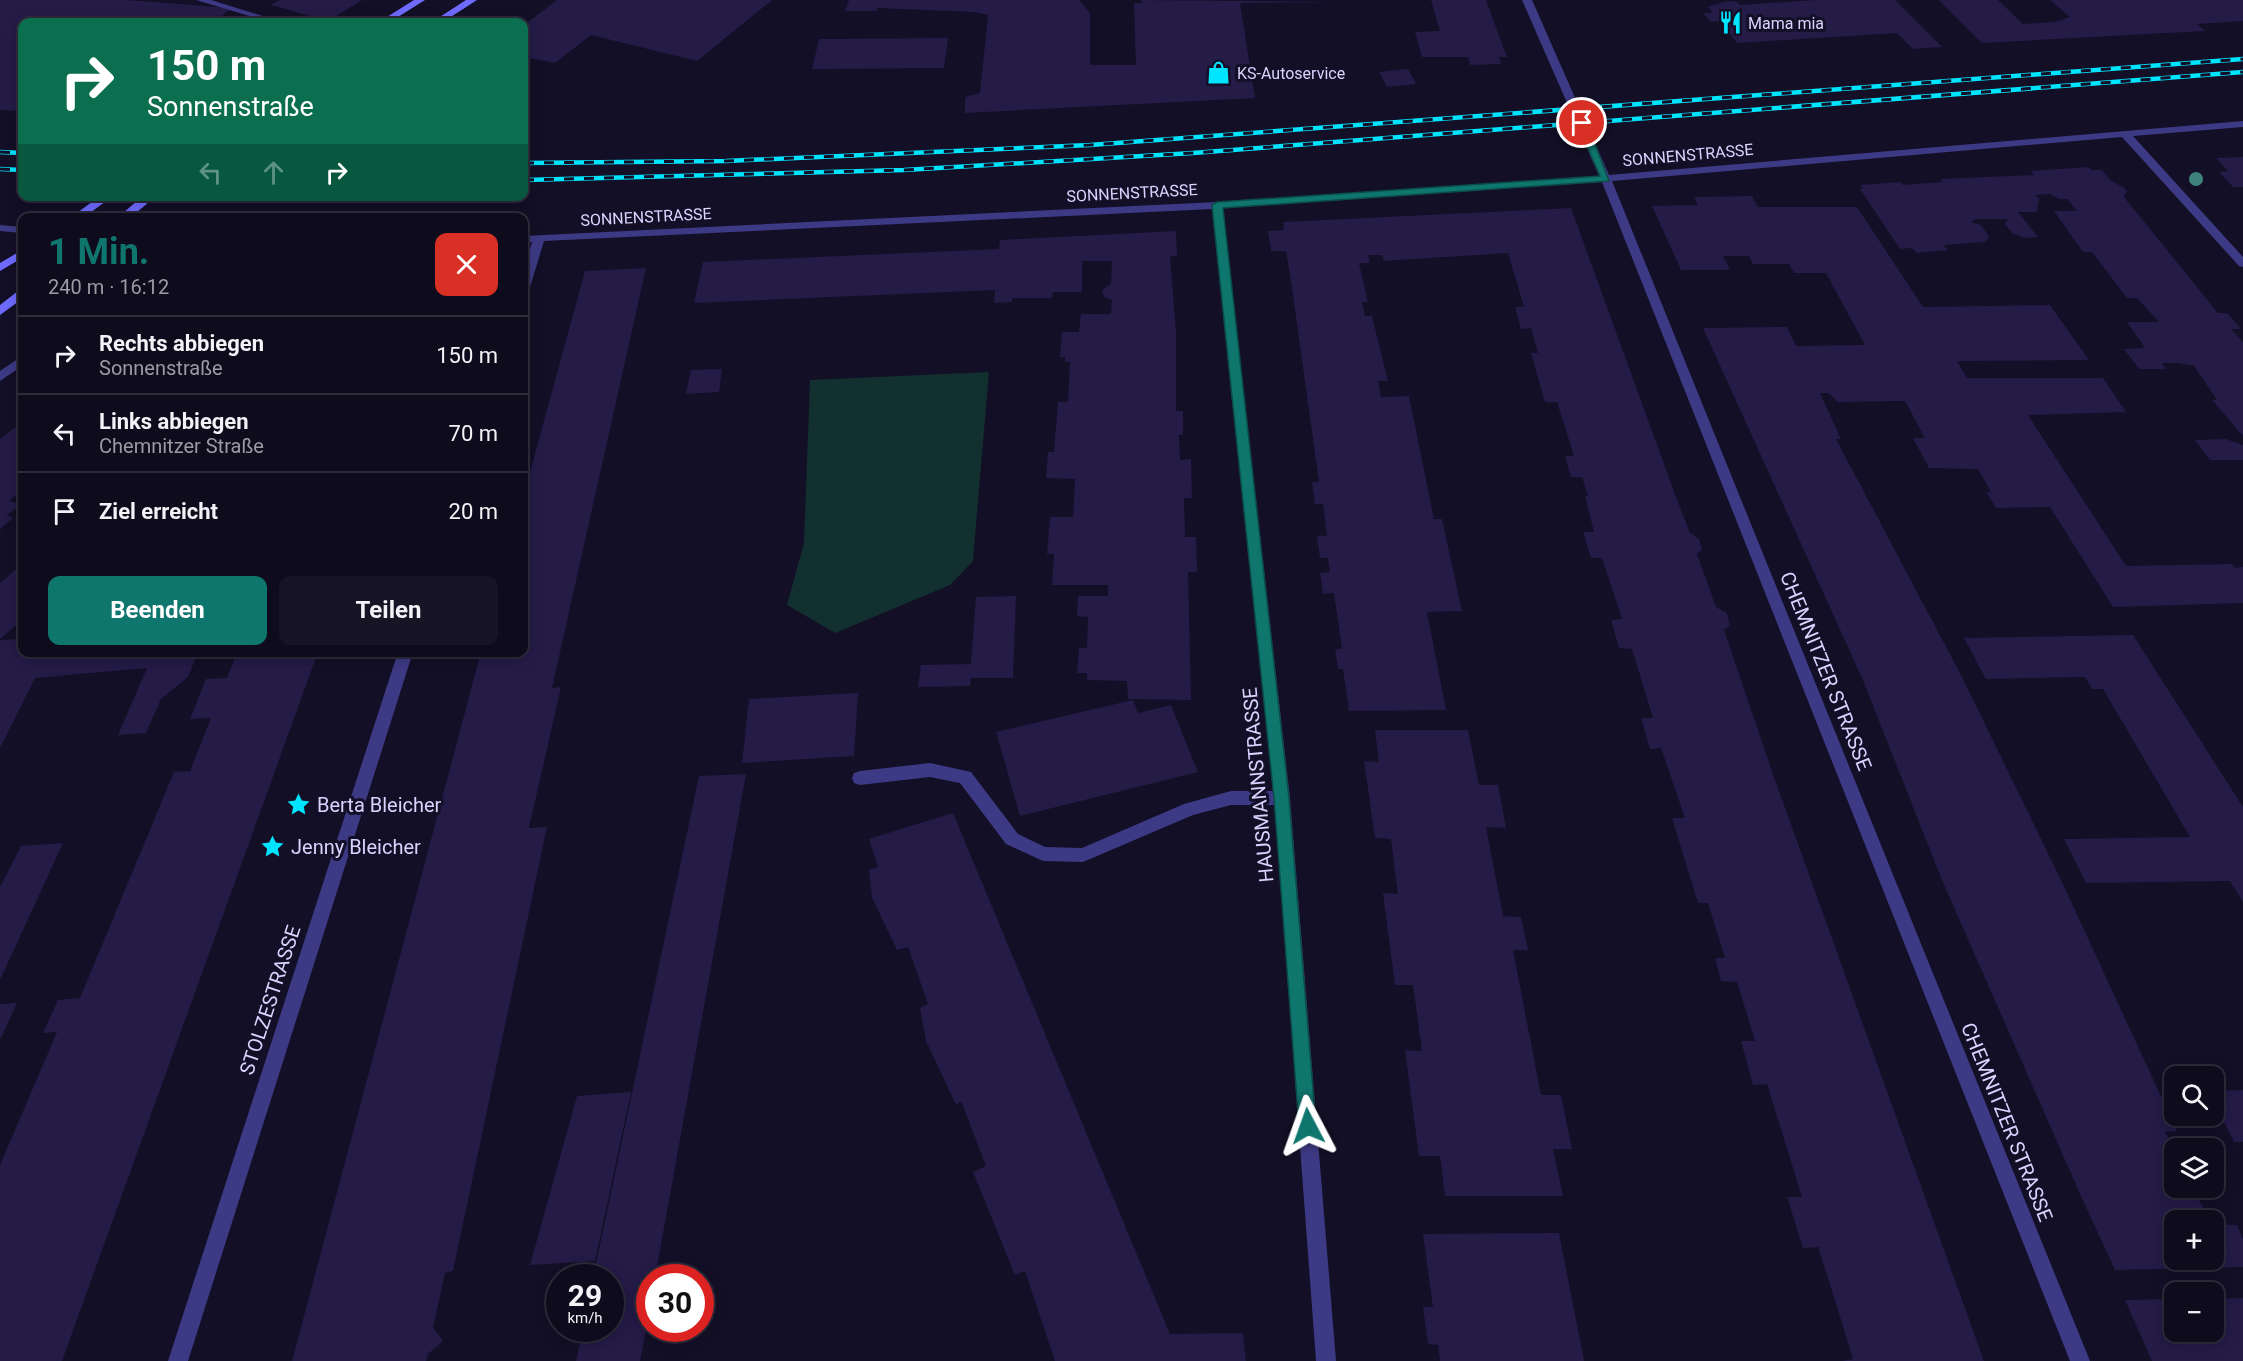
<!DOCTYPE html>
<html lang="de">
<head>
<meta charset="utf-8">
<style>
  :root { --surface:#0e0b1c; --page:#171425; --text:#f1f3f6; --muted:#9b9ba3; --line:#2e2b3b; --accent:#0f766e }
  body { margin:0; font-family:Roboto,sans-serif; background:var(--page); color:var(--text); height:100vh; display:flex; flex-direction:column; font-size:22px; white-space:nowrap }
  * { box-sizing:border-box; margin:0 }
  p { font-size:20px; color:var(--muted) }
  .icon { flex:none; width:33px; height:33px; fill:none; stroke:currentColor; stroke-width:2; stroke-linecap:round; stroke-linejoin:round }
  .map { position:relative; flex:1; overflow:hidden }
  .drawer { position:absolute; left:18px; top:213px; width:510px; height:444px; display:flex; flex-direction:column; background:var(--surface); border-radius:12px; box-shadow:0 3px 15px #0003,0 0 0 2px var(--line) }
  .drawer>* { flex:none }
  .hud { position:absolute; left:18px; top:18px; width:510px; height:183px; border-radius:12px; box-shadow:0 3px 15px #0003,0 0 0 2px var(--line); background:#0b6e4f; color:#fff; overflow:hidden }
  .fabs { position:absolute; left:2164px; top:1066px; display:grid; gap:12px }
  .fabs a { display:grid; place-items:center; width:60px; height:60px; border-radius:12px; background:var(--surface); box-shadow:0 3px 15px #0003,0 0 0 2px var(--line); font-size:30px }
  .speed { position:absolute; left:546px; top:1264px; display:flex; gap:12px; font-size:30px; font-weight:700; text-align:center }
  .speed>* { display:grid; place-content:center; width:78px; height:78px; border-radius:50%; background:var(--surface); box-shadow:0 3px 15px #0003,0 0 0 2px var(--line); line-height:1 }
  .speed small { font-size:15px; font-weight:400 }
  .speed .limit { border:9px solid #d22; background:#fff; color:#111 }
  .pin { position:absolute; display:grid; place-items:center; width:51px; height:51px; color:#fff; margin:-26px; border:3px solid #fff; border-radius:50%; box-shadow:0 2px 6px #0007 }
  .me { position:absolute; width:66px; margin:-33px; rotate:356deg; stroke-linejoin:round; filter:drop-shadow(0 0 4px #0008) }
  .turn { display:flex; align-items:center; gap:21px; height:126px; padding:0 30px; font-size:27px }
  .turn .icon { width:78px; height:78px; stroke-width:2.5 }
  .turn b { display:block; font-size:42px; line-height:51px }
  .lanes { display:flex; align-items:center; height:57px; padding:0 30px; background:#0003; justify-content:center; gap:30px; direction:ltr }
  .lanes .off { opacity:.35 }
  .round { display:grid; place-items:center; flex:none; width:63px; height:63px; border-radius:12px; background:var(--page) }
  .head { display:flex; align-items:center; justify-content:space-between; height:102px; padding:0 30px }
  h1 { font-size:36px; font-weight:700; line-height:45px; color:var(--accent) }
  .cta { display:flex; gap:12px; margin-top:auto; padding:12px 30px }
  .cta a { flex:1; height:69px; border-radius:12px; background:var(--accent); color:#fff; font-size:24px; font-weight:700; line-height:69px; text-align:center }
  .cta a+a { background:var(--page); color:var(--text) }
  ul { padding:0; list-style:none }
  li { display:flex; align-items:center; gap:18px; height:78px; padding:0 30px; border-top:2px solid var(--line) }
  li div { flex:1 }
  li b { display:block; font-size:22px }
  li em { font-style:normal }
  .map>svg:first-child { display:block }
  .green { fill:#12302f }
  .building { fill:#241b47 }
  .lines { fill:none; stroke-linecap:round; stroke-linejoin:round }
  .service { fill:#3d3a85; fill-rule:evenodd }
  .minor { fill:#3d3a85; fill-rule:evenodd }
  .secondary { fill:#6f6bff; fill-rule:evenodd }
  .rail-casing { stroke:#00e5ff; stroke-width:4.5 }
  .rail { stroke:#130f26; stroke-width:3; stroke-dasharray:10; stroke-linecap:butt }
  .tree { fill:#3d827b }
  .route { fill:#0f766e; stroke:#0a4d48; stroke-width:1.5 }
  .labels { text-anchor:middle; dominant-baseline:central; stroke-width:6; stroke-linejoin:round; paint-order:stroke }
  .far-poi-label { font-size:16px; fill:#d9d4ff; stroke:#130f26; text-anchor:start }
  .far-street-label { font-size:16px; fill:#d9d4ff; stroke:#130f26 }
  .street-label { font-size:20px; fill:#d9d4ff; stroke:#130f26 }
  .poi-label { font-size:20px; fill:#d9d4ff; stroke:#130f26; text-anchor:start }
</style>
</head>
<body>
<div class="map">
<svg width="2243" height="1361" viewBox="0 0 2243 1361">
  <rect width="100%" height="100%" fill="#130f26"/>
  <!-- green -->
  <path class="green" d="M989,372L973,561L950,585L835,633L787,605L804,543L810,380Z"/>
  <!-- building -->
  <path class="building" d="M0,0H127L231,8L215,22H22V111L0,110Z
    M280,0H362L328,21L271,5Z
    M557,0H772L697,61L591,35L555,63L524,57V25Z
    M849,0H1079L1090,13V65H1136L1134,3H1142V0L1343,2L1240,3L1255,98L965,113V97L980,93L988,15L975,12L878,8L876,11H845Z
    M1431,0H1486L1507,57H1499L1501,64L1470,65L1468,57H1422L1415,32L1440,31Z
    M1815,0H1895L1942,47L1913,49L1897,33L1737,43L1720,21L1711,22L1703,13H1713L1708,7L1723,2L1736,1L1740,5Z
    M1939,0H1998L2023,24L2055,22L2070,17L2050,0H2243V21L2197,24L2205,31L1982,43Z
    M948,38L944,68L812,69L819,39Z
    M1408,69L1416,84L1387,87L1379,72Z
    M2243,157V187H2233L2219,172L2228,171L2216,158Z
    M2089,167L2092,170H2102L2111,181L2123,187L2127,191L2124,197L2205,297L2218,313H2227L2241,329H2231L2243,342V436L2212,400H2217L2194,366L2179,363H2162L2166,369H2139L2124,349L2145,348L2127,322H2159L2137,298H2127L2092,252H2083L2054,211H2077L2067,199H2059L2050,194L2035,195L2039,198L2037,212H2018L2038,237L2024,238L2012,233L2005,224L2008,219H1976L1971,222L1981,225L1989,237L1985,242L1943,245L1948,250L1917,253L1912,248L1900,249L1860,189L1863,188L1860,185L1900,182L1903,185L1943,182L1940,179L2034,175L2031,171Z
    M1752,196L1758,207H1857L1923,307L2050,305L2089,360L1957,361L1967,378H2103L2126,412L2028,415L2126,566L2232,564L2235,568L2243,567V603L2113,607L2050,507L1996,508L1986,492H1991L1978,469L1929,468L1913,438H1925L1905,401L1838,402L1828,393H1820L1841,439H1836L1962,677L2062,882L2177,1131L2165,1132L2175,1151V1188H2193L2210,1221H2175V1260H2214V1225H2237L2243,1239V1267L2115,1270L2080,1194L1942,880L1862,678L1703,328L1787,327L1796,346L1865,345L1826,273H1794L1789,264H1753L1749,256H1723L1730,270H1681L1652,206L1698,205L1694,197Z
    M1571,208L1676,497L1690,533L1699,539L1702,549L1697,554L1716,607L1727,613L1730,626L1724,630L1775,780L1984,1361H1842L1853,1359L1833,1294L1818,1247L1803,1248L1787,1197H1802L1767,1084L1753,1085L1741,1041H1755L1737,982L1721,981L1715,958H1725L1708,903H1698L1672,818H1685L1661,748L1650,749L1641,718H1653L1632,649L1619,648L1611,620L1622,619L1602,558H1591L1583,532H1594L1585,496H1588L1582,477H1571L1565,456H1574L1557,402H1545L1531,353H1538L1531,328L1521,329L1515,307H1524L1508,253L1384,261L1382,255H1368L1370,263H1359L1368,302H1362L1365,316H1372L1388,381H1378L1381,397L1409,396L1434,519H1442L1462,611L1427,612L1446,710L1349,711L1343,669H1338L1335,649H1342L1334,593L1323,594L1320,573L1330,572L1328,558H1320L1317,536H1327L1323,504H1315L1313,489L1312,482H1319L1290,274L1286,251H1271L1268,231L1284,230L1283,222Z
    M1176,231L1177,256H1170L1176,333V411H1183V435H1179L1180,460L1191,459L1192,498H1184L1185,537H1196L1197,572H1188L1191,700L1128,699L1127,681L1087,680V673H1077L1079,648H1087L1088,617L1077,616L1078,596H1108V585H1052L1054,554H1047L1050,517H1073L1075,479L1046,478L1048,452H1054L1058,402H1068L1070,362H1065V357H1060L1062,332H1079L1081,314H1111L1112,300L1104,297L1102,290L1111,284L1112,261H1082V292H1053L1052,298H1012V302L994,303L995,290L694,303L703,262L999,249L1000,240Z
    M646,268L552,688L561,687L529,828L547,827L453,1271L445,1273L433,1327L443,1341L428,1354L426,1361H292L481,652H524V494L585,271Z
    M722,369L719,392L686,394L691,370Z
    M22,422V489L9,501L21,504L7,515L13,518L0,529V439Z
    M2226,439L2243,445V460H2210L2195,440Z
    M22,564V620L0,639V583Z
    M1016,596L1013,678H971L970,686L918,687L921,665L971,664L976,597Z
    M2133,635L2243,807V902L2230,881L2086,883L2064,839L2190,837L2103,689H2092L2085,677L1986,679L1964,638Z
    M22,639V652H198L188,677L161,699L146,733L118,735L147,668L35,678L0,748V640Z
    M237,652H318L62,1361H0V1165L57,1032L43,1033L58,1000L80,998L174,772L190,771L211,718L190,719L206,679L227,678Z
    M858,693L854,756L742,763L749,699Z
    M1133,700L1138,713L1171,705L1198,772L1020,816L996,732Z
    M1375,730H1468L1479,785H1498L1506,828L1486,827L1503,916L1521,917L1528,950H1513L1541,1095H1561L1572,1149H1553L1563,1196H1445L1440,1156H1419L1405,1050L1422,1051L1413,985H1395L1383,893L1398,894L1394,864L1391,839L1375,838L1364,761L1379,762Z
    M746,774L655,1278H650V1310L640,1361H576L583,1329H610V1278H593L699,776Z
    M953,813L1170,1334L1243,1333L1246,1361H1055L1025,1271L1015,1275L973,1172L986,1166L961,1101L956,1105L926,1041L920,1008L928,1004L908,947L897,950L872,898L869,870L878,867L869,839Z
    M63,843L0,980V887L21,846Z
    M17,1003L0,1040V1004Z
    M2243,1090V1142H2234L2214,1102V1091Z
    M631,1092L595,1261L530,1265L577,1096Z
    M1559,1233L1584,1361H1440L1438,1345L1428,1344L1423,1307H1433L1423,1234Z
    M2243,1298V1361H2152L2125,1300L2175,1299V1332H2214V1299Z"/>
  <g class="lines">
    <!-- service -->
    <path class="service" d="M196,0H211L282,22H269Z
      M22,356V366L0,381V371Z
      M930,763L971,772L1018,834L1045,847L1082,848L1184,804L1231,791H1282L1288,793L1290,798L1288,803L1282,805H1231L1193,815L1083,862L1043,861L1006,844L960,783L930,777L860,785L854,783L852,778L854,773L860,771Z"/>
    <!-- minor -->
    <path class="minor" d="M1522,0H1532L1609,175L2243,121V127L2133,136L2243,257V267L2239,266L2122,137L1612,181L2090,1361H2070L1602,182L1223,208L1290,798L1336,1361H1316L1274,798L1212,209L544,241L530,287L524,290V270L532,242H524V236L1217,202L1599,176Z
      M0,225L22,227V233L0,231Z
      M398,652H413L188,1361H168Z"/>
    <!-- secondary -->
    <path class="secondary" d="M414,0H425L390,22H379Z
      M466,0H477L443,22H432Z
      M100,196H113L83,218H70Z
      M143,196H156L130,218H117Z
      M22,250V258L0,271V263Z
      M18,291H22V299L0,315V305Z"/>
    <defs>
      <path id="rail" d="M0,152L22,153
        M524,163L726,161L1090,145L2243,59
        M0,169L22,170
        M524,180L904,170L1193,153L2243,72"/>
    </defs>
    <!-- rail casing -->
    <use href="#rail" class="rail-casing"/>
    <!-- rail -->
    <use href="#rail" class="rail"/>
  </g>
  <!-- trees -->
  <circle class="tree" cx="2196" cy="179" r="7"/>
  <!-- route -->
  <path class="route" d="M1582,120L1587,123L1609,181L1223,208L1289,798L1316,1126L1314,1132L1308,1135L1302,1132L1299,1126L1274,798L1212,205L1217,202L1600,176L1577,123Z"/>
  <!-- icons -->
  <defs>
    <symbol id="restaurant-bare" viewBox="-9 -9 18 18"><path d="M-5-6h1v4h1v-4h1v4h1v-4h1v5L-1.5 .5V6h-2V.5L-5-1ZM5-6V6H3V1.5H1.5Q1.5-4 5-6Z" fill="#00e5ff" stroke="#130f26" stroke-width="2.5" paint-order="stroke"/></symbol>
    <symbol id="shop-bare" viewBox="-9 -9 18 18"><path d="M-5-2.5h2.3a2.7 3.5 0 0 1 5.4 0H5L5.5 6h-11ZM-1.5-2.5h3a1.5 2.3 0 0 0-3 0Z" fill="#00e5ff" stroke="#130f26" stroke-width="2.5" paint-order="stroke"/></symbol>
    <symbol id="sight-bare" viewBox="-9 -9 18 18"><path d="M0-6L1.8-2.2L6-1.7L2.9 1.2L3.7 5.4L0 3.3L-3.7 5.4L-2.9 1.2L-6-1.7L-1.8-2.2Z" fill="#00e5ff" stroke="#130f26" stroke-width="2.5" paint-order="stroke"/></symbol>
  </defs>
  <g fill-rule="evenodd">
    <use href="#restaurant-bare" x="1714" y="6" width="33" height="33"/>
    <use href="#shop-bare" x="1202" y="56" width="33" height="33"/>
    <use href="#sight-bare" x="282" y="788" width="33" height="33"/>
    <use href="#sight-bare" x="256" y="830" width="33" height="33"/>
  </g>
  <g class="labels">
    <!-- far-poi labels -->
    <g class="far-poi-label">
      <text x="1748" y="23">Mama mia</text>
      <text x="1237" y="73">KS-Autoservice</text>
    </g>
    <!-- far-street labels -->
    <g class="far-street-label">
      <text transform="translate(1688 155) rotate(-5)">SONNENSTRASSE</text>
      <text transform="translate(1132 193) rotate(-3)">SONNENSTRASSE</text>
      <text transform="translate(646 217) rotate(-3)">SONNENSTRASSE</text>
    </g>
    <!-- street labels -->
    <g class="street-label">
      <text transform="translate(1826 671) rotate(68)">CHEMNITZER STRASSE</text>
      <text transform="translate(1258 785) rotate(-95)">HAUSMANNSTRASSE</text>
      <text transform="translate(270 1000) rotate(-72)">STOLZESTRASSE</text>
      <text transform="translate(2007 1122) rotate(68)">CHEMNITZER STRASSE</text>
    </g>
    <!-- poi labels -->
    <g class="poi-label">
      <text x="317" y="805">Berta Bleicher</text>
      <text x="291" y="847">Jenny Bleicher</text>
    </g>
  </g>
</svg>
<div class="fabs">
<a><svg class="icon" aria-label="search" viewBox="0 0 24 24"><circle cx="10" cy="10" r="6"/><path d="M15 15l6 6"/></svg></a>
<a><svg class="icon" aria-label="layers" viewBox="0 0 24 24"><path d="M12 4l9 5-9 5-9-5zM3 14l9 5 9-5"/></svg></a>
<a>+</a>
<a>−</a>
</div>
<div class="speed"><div>29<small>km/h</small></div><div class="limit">30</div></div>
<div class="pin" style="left:1582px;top:123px;background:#d93025"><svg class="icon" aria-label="arrive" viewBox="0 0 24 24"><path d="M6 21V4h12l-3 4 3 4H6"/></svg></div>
<svg class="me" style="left:1308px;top:1126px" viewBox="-20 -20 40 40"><path d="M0-17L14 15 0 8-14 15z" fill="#0f766e" stroke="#fff" stroke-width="4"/></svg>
<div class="hud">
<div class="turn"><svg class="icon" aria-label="right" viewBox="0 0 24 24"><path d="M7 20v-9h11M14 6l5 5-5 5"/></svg><div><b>150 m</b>Sonnenstraße</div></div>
<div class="lanes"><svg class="icon off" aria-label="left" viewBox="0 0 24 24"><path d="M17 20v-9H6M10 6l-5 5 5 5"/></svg><svg class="icon off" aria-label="ahead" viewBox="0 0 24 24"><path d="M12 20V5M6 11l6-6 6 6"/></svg><svg class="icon" aria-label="right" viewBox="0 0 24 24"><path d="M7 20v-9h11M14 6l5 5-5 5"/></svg></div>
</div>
<section class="drawer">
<div class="head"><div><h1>1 Min.</h1><p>240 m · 16:12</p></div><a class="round" style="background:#d93025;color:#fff"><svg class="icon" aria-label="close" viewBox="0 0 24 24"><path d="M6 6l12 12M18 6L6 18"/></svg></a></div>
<ul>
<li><svg class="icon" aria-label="right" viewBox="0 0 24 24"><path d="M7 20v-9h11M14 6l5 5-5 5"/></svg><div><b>Rechts abbiegen</b><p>Sonnenstraße</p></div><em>150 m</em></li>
<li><svg class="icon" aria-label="left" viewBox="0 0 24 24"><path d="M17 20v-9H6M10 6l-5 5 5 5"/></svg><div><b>Links abbiegen</b><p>Chemnitzer Straße</p></div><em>70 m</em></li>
<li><svg class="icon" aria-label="arrive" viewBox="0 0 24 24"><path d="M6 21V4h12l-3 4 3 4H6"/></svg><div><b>Ziel erreicht</b></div><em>20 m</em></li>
</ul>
<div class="cta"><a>Beenden</a><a>Teilen</a></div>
</section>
</div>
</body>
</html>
